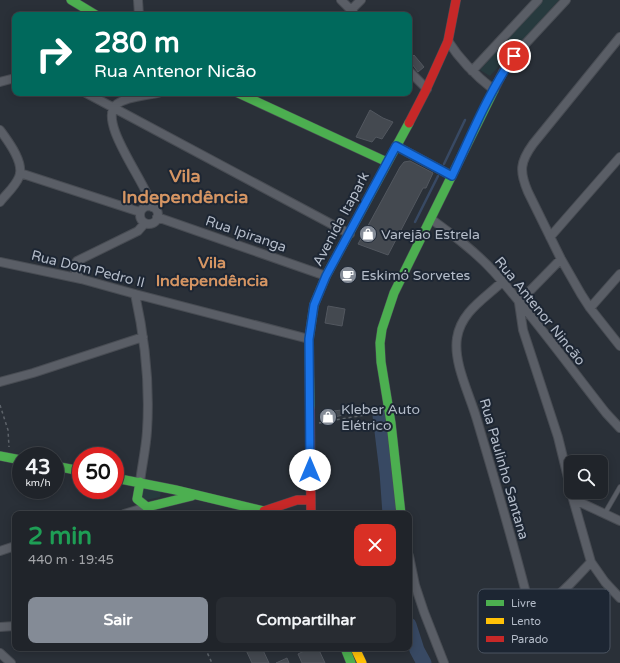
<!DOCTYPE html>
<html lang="pt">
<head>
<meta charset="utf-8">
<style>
  :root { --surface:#20242a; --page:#282c32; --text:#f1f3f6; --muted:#a2a4a8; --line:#3d4147; --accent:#848b96 }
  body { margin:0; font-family:"Varela Round",sans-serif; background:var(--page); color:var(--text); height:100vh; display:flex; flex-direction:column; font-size:15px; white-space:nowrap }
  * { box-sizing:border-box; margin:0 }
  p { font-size:13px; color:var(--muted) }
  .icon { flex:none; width:22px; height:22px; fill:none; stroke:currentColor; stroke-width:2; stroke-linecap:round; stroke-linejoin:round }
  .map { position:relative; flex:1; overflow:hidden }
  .drawer { position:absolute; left:12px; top:511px; width:400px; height:140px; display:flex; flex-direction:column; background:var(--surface); border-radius:8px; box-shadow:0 2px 10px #0003,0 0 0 1px var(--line) }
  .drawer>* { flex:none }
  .hud { position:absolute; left:12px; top:12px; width:400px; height:84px; border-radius:8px; box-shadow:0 2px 10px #0003,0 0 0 1px var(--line); background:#00695c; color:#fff; overflow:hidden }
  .buttons { position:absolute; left:564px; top:455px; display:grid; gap:8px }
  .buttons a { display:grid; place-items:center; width:44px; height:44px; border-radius:8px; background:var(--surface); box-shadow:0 2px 10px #0003,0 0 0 1px var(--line); font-size:20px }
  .speed { position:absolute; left:12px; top:447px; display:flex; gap:8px; font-size:20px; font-weight:700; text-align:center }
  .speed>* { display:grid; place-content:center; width:52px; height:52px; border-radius:50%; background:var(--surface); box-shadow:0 2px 10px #0003,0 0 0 1px var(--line); line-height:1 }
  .speed small { font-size:10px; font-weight:400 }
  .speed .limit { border:6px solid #d22; background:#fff; color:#111 }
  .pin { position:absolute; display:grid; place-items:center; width:34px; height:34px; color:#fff; margin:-17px; border:2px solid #fff; border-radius:50%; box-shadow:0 1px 4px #0007 }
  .me { position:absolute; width:44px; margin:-22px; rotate:0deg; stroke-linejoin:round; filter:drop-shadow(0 0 3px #0008) }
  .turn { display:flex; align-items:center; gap:14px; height:84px; padding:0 16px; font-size:18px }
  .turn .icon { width:52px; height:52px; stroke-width:2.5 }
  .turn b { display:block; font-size:28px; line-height:34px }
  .round { display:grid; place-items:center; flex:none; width:42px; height:42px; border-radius:8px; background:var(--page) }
  .overview { display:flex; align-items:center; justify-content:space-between; height:68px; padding:0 16px }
  h1 { font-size:24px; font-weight:700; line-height:30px; color:#1e9e55 }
  .primary-button { display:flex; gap:8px; margin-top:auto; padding:8px 16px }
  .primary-button a { flex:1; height:46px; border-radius:8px; background:var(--accent); color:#fff; font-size:16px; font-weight:700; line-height:46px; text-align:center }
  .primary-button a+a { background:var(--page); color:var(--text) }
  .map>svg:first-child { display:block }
  .green { fill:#273a3e }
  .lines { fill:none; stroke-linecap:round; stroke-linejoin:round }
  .stream { stroke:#384963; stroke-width:2.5 }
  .river { stroke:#384963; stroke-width:15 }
  .building { fill:#444950; stroke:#52575f }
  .lane-casing { stroke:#484c53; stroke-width:5.5 }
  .street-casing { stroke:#484c53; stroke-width:10 }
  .fast-casing { stroke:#484c53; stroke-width:10 }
  .slow-casing { stroke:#484c53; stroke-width:10 }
  .jam-casing { stroke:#484c53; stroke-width:10 }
  .path { stroke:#5d636a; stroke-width:1.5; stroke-dasharray:3 3; stroke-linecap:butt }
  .lane { stroke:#5a5e66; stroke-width:4 }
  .street { stroke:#5a5e66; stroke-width:8 }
  .fast { stroke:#4caf50; stroke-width:9 }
  .slow { stroke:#ffc107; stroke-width:9 }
  .jam { stroke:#c62828; stroke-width:9 }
  .route-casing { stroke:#114b97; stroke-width:10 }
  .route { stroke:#1a73e8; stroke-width:7 }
  .labels { text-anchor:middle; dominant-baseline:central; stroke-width:4; stroke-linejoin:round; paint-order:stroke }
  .street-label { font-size:14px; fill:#b4bcc9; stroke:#1d2633 }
  .poi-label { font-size:14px; fill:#b4bcc9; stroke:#1d2633; text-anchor:start }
  .quarter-label { font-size:16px; font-weight:bold; fill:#d59563; stroke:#1d2633 }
  .district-label { font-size:18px; font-weight:bold; fill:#d59563; stroke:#1d2633 }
  .key { fill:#1d2633; stroke:#4a5360; stroke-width:1 }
  .key-label { font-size:11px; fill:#b4bcc9 }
</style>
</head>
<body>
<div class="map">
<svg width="620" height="663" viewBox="0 0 620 663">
  <rect width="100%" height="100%" fill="#2a3038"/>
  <!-- green -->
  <path class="green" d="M543,0H559L490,76L480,70Z
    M142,486L161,492L160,497L142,501Z"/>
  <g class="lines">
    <!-- stream -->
    <path class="stream" d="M444,164L465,120
      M415,222L438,176"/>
    <!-- river -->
    <path class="river" d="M380,415L387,472L390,514
      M409,625L417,650L424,663"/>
  </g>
  <!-- building -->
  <path class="building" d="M414,55L424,67L418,72L409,60Z
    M370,110L383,118L393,122L382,139L376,137L372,142L356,137Z
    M410,161L433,173L426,188H423L388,255L358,244L400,167L404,162Z
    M328,306L345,309L342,326L325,323Z
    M342,410L343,415L323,420L324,412Z
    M245,648H262L269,663H252Z
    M307,648H318L325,663H302L298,654L308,649Z
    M287,658L289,663H276Z"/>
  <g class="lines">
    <defs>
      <path id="lane" d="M605,513L620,487"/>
      <path id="street" d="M138,0L139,15
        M341,0L356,15
        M351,10L361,0
        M620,37L533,144C520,162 519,171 528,192L561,259L581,294L590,308L620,346
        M448,41C460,60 476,76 494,90L505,68L514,56L566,0
        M409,71L427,89
        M472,71L538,0
        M0,82L15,78
        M86,93L350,234
        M0,130C8,141 25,163 19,177C15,187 6,194 0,202
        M396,146L452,176
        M20,173L140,212
        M140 215a9 9 0 1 1 18 0a9 9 0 1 1-18 0Z
        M152,207C149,186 95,120 117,104C128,96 145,96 158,93
        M157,217L326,276
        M431,219C453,235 476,252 494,272C534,317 569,366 606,413L620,428
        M550,237L620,157
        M0,262L81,279L135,294L309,339
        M81,279C77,273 71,268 77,261L138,231L145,223
        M502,282C484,299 461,312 457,338C453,363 470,395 477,420C494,477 511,535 526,593C530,599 534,607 542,605C554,604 582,571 591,562
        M135,294C145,339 150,385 147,431C146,448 142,465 140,482
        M519,302L561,259
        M519,303L523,330L558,437L571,490
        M590,308L620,274
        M0,382L33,373L143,337
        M571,492L591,562L605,582L620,598
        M573,499L620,521
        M124,514L147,507
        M0,551L15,546
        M409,556L415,585L424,612L444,663
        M0,627L15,626
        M0,653L11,663"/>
      <path id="fast" d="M71,0L96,15
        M238,93L387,162
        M310,408L309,339L314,305L326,276L409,123
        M0,456L21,460
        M55,466L81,471
        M115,478L176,490L276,514
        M140,482L137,499L147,507L192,496
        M401,514L391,423L381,362L380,343L382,329L394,293L494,90
        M345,648L351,663"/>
      <path id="slow" d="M355,648L362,663"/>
      <path id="jam" d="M409,123L425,92L448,41L456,0
        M310,408L311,514
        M264,511L297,500H310"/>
    </defs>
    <!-- lane casing -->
    <use href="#lane" class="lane-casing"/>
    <!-- street casing -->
    <use href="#street" class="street-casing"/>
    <!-- fast casing -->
    <use href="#fast" class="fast-casing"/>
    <!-- slow casing -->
    <use href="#slow" class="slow-casing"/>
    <!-- jam casing -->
    <use href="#jam" class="jam-casing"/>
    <!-- path -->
    <path class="path" d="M0,405L8,430L9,447
      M319,423L381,412
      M205,648L212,663"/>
    <!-- lane -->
    <use href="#lane" class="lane"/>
    <!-- street -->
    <use href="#street" class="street"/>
    <!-- fast -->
    <use href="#fast" class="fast"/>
    <!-- slow -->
    <use href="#slow" class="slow"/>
    <!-- jam -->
    <use href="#jam" class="jam"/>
  </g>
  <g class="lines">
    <defs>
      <path id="route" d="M310,470L309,339L314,305L326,276L396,146L452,176C471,136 488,93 514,56"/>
    </defs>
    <!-- route casing -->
    <use href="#route" class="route-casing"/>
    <!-- route -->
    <use href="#route" class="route"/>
  </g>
  <!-- icons -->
  <defs>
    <symbol id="shop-disc" viewBox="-11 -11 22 22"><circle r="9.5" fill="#848b96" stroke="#1d2633"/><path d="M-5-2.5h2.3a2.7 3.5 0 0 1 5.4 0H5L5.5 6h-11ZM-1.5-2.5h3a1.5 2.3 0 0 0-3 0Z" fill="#fff"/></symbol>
    <symbol id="cafe-disc" viewBox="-11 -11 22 22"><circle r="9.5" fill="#848b96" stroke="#1d2633"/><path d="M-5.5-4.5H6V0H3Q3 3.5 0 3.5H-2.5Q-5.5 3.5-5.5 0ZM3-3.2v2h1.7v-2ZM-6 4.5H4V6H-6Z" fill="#fff"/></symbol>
  </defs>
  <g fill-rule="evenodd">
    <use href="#shop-disc" x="358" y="224" width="20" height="20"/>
    <use href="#cafe-disc" x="338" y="265" width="20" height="20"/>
    <use href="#shop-disc" x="318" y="407" width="20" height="20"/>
  </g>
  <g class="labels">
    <!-- street labels -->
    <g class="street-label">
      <text transform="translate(341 219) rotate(-62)">Avenida Itapark</text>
      <text transform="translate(246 234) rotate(19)">Rua Ipiranga</text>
      <text transform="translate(88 269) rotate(14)">Rua Dom Pedro II</text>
      <text transform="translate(540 311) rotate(51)">Rua Antenor Nincão</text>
      <text transform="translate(504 469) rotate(74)">Rua Paulinho Santana</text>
    </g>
    <!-- poi labels -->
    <g class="poi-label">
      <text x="381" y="234">Varejão Estrela</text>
      <text x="361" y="275">Eskimó Sorvetes</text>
      <text x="341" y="409">Kleber Auto<tspan x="341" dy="16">Elétrico</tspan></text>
    </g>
    <!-- quarter labels -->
    <g class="quarter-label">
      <text x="212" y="263">Vila<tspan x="212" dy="18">Independência</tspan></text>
    </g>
    <!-- district labels -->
    <g class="district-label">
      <text x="185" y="176">Vila<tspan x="185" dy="21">Independência</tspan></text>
    </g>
  </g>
  <!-- legend -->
  <rect x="478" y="589" width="132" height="64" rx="6" class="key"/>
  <rect x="486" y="600" width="18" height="6" fill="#4caf50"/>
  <rect x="486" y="618" width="18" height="6" fill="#ffc107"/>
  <rect x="486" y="636" width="18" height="6" fill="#c62828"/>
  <g class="key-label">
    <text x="511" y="607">Livre</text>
    <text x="511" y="625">Lento</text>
    <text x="511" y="643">Parado</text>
  </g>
</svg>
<div class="buttons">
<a><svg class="icon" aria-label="search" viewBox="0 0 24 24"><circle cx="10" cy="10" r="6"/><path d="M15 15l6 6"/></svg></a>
</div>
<div class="speed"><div>43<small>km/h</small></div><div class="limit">50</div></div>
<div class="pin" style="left:514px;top:56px;background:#d93025"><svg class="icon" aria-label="arrive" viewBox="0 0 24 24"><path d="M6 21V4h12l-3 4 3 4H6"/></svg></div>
<svg class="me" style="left:310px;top:470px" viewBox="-20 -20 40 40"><circle r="19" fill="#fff"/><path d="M0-13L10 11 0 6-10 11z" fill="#1a73e8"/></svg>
<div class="hud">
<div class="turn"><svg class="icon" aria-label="right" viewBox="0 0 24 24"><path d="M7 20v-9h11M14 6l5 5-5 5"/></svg><div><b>280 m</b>Rua Antenor Nicão</div></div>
</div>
<section class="drawer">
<div class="overview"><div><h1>2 min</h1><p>440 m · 19:45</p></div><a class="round" style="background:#d93025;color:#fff"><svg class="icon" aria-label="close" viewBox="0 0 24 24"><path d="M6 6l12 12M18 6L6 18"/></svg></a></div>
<div class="primary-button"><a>Sair</a><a>Compartilhar</a></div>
</section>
</div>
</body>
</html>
